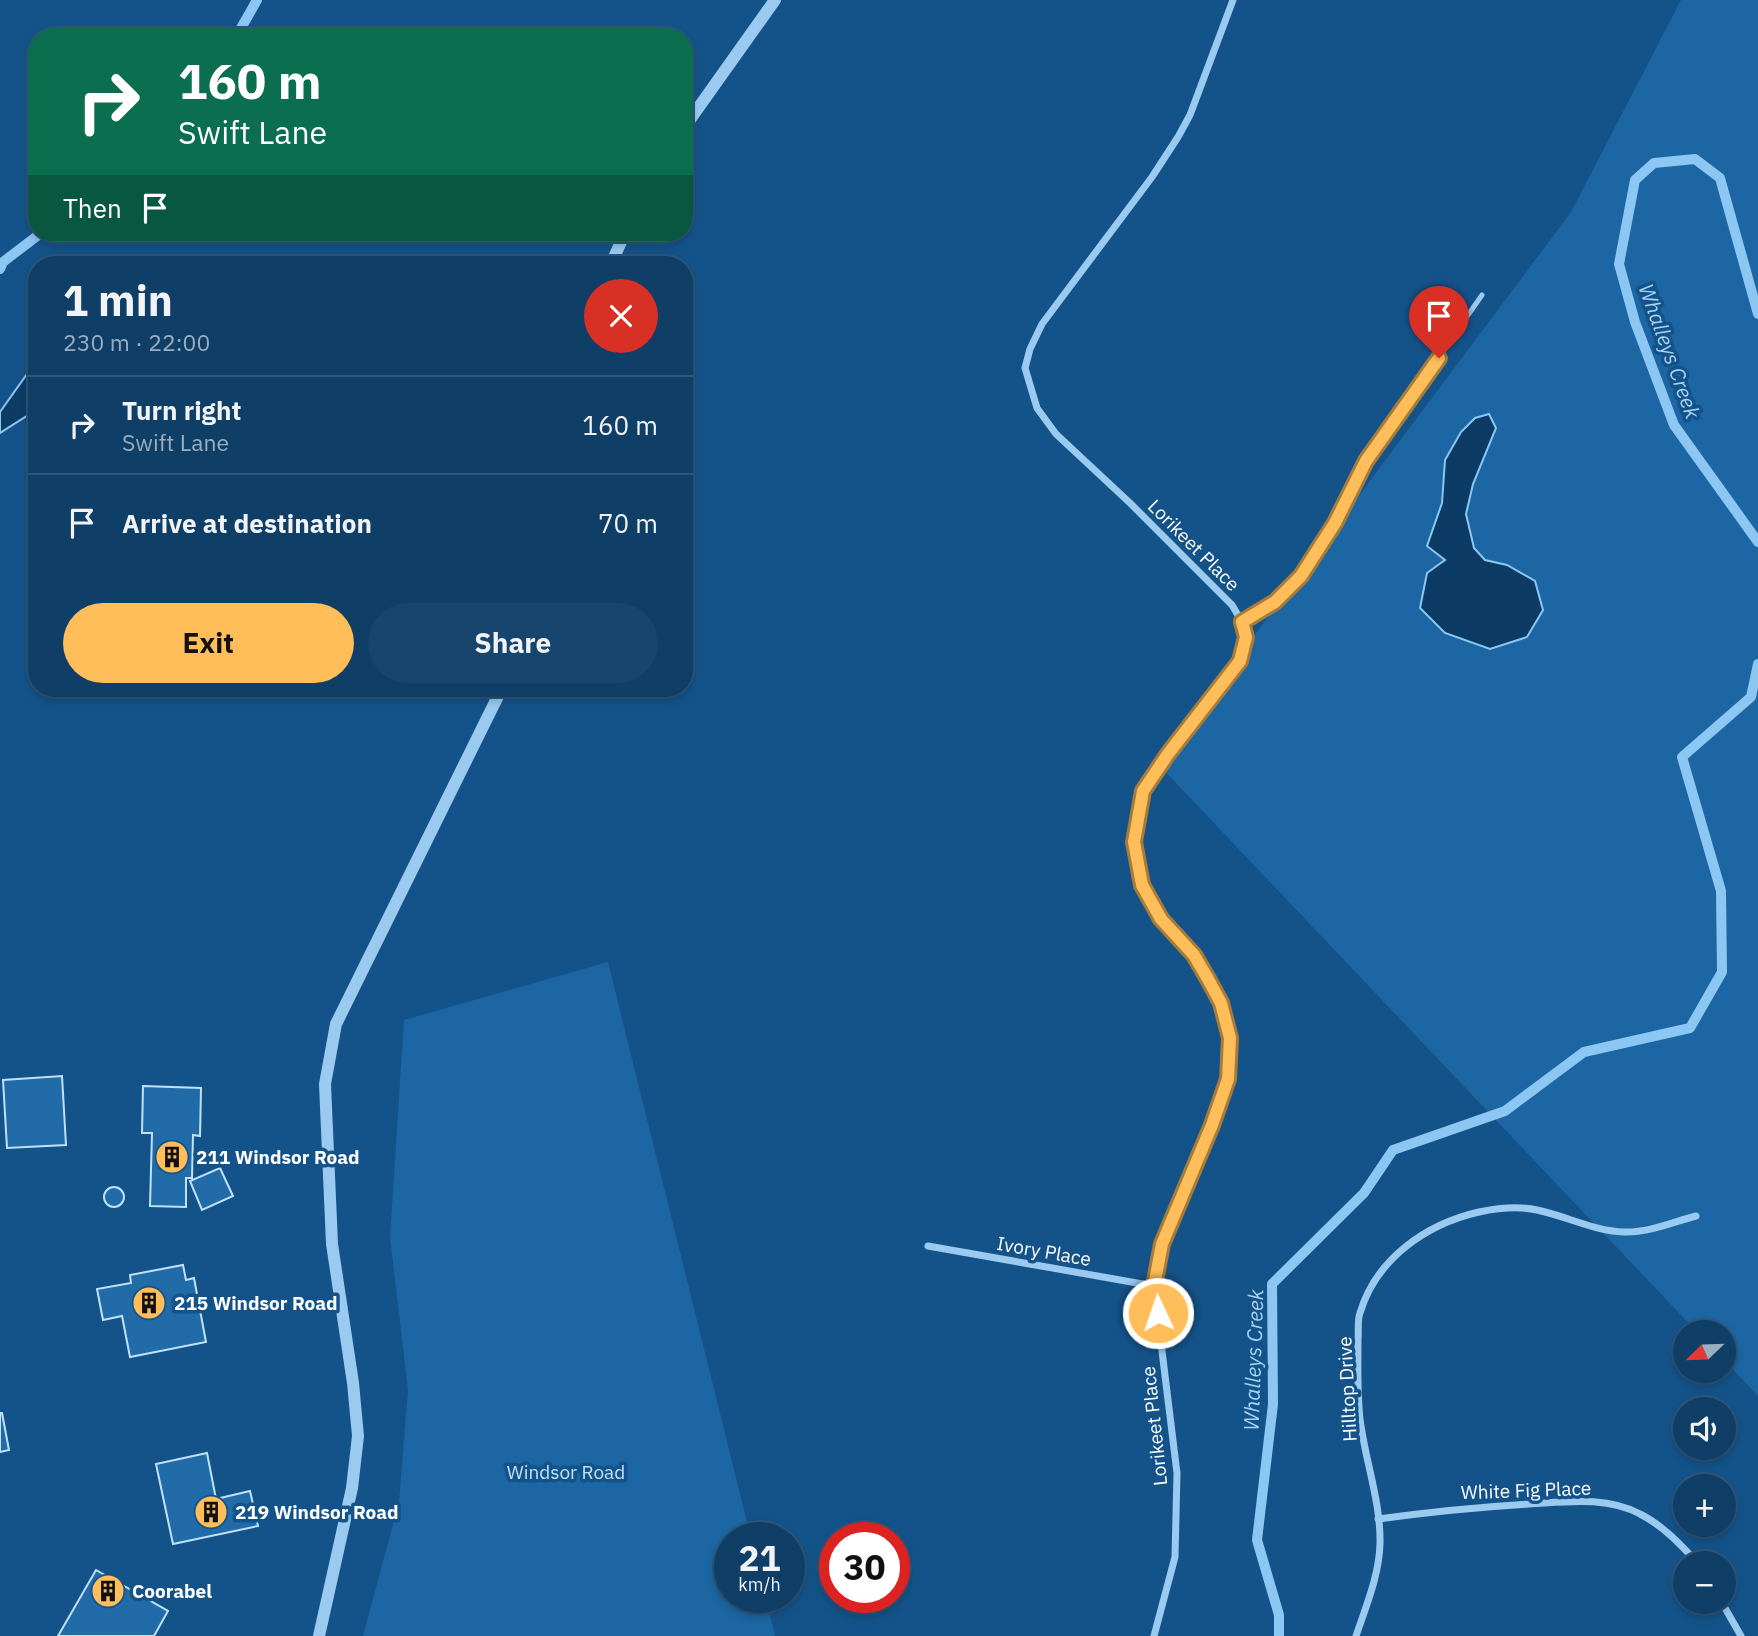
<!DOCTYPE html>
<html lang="en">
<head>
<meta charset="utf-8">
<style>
  :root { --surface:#0f3e67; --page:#18456d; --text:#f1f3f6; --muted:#9baec0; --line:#2f577b; --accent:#ffbe59 }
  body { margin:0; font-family:"IBM Plex Sans",sans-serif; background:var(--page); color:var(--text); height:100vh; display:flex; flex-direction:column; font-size:26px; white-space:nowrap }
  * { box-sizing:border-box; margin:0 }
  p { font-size:23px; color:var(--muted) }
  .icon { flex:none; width:38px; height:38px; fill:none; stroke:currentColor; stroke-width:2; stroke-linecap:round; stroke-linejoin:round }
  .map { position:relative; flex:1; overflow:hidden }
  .side { position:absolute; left:28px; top:256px; width:665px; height:441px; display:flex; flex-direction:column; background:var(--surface); border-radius:28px; box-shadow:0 4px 10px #0003,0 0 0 2px var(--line) }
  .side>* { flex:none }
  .top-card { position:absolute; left:28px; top:28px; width:665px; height:214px; border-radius:28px; box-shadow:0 4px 10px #0003,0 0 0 2px var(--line); background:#0b6e4f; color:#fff; overflow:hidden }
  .needle { width:46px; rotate:247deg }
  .tools { position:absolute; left:1673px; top:1320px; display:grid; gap:14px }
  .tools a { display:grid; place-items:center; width:63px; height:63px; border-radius:50%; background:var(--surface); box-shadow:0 4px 10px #0003,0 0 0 2px var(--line); font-size:35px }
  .speed { position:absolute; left:714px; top:1522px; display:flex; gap:14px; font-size:35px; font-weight:700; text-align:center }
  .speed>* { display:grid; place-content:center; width:91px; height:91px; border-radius:50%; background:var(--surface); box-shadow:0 4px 10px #0003,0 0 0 2px var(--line); line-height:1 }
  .speed small { font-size:18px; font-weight:400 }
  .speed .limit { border:10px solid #d22; background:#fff; color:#111 }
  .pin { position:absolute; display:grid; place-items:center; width:60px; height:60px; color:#fff; margin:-72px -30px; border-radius:50% 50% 50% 0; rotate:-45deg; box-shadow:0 0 7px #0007 }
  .pin .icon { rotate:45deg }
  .me { position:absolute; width:77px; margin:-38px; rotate:357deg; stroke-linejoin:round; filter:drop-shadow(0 0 5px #0008) }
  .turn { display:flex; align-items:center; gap:24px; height:147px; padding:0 35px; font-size:32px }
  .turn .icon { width:91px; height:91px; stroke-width:2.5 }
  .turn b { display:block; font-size:49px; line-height:60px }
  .then { display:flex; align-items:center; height:66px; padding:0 35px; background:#0003; gap:14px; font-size:26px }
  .round { display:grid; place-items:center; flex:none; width:74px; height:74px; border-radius:37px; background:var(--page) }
  .summary { display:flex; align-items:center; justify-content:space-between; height:119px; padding:0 35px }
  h1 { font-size:42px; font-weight:700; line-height:52px }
  .button { display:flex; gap:14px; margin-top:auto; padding:14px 35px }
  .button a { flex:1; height:80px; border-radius:42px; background:var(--accent); color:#111; font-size:28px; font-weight:700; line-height:80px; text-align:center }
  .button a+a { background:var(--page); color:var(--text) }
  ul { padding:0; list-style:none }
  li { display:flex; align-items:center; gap:21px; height:98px; padding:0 35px; border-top:2px solid var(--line) }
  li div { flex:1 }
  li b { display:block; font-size:26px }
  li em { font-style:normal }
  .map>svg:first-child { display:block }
  .green { fill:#1c66a3 }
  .water { fill:#0c3c66; stroke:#8cc6f3; stroke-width:2 }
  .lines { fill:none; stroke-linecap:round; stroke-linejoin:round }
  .stream { stroke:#8cc6f3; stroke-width:10 }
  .building { fill:#216ba9; stroke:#c1e1fb; stroke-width:2 }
  .service { stroke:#9bcaf0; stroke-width:5 }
  .minor { stroke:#9bcaf0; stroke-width:7 }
  .tertiary { stroke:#9bcaf0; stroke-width:12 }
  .route-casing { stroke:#a67c3a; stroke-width:18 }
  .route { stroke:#ffbe59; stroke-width:12 }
  .labels { text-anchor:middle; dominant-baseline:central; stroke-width:7; stroke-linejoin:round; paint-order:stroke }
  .street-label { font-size:19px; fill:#fff; stroke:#145389 }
  .poi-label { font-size:19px; font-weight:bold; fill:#fff; stroke:#145389; text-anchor:start }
  .park-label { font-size:19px; fill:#c1e1fb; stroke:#145389 }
  .water-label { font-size:21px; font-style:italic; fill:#a6d3f7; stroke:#145389 }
</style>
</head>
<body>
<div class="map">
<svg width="1758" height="1636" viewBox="0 0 1758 1636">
  <rect width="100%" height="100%" fill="#145389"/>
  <!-- green -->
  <path class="green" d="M1681,0H1758V1396L1724,1360V1332H1697L1158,764L1571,212Z
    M608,962L751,1538H730V1598H766L775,1636H363L399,1502L408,1390L390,1237L404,1020Z"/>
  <!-- water -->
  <path class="water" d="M37,360V412H33L0,433V412Z
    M1489,414L1496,428L1473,484L1466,514L1474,548L1485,560L1507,565L1535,581L1543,610L1527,637L1490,649L1445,633L1420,608L1427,573L1445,560L1427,546L1442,503L1445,460L1461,432L1475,418Z"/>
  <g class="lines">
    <!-- stream -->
    <path class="stream" d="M236,37L257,0
      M0,269L3,262L41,233
      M1758,314L1720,178L1695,159L1654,163L1635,180L1619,264L1635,322L1674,425L1758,542
      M1279,1636V1615L1257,1540L1273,1404L1272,1284L1364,1193L1393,1150L1505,1111L1584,1052L1690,1028L1722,972L1721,891L1682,757L1751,697L1758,664"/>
  </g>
  <!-- building -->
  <path class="building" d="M62,1076L66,1145L7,1148L3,1080Z
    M143,1086L201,1088L200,1136L193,1135L192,1178H186V1207L150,1206L152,1133H142Z
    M220,1168L233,1196L202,1210L190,1181Z
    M104 1197a10 10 0 1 1 20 0a10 10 0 1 1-20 0Z
    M183,1265L186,1280L194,1278L206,1342L130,1357L122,1316L103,1320L97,1289L131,1283L130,1275Z
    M0,1413H2L9,1450L0,1452Z
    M207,1453L216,1499L250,1491L258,1526L173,1544L156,1464Z
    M96,1570L168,1611L154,1636H58Z"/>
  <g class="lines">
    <!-- service -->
    <path class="service" d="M1242,622L1275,602L1301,576L1312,562L1335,523L1366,461L1482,295"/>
    <!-- minor -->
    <path class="minor" d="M928,1246L1154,1286
      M1378,1519C1429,1512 1478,1507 1529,1504C1566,1502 1606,1496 1640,1514C1662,1525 1681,1544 1697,1563
      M1721,1601L1741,1636
      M1154,1636L1175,1557L1177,1473L1154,1286L1162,1244L1212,1125L1228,1079L1230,1038L1221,1003L1194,955L1161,919L1142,885L1134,842L1143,791L1168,754L1240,661L1246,637L1242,622L1232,605L1130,503L1056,434L1037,408L1025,368L1030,349L1042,324L1152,177L1178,137L1190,115L1233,0
      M1356,1636C1366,1606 1379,1576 1380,1544C1381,1502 1365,1460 1360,1419C1357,1392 1358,1366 1358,1339C1359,1331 1357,1321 1360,1313C1376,1259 1426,1224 1479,1212C1498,1208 1519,1206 1537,1210C1566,1216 1594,1231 1624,1232C1648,1233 1673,1222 1696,1216"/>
    <!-- tertiary -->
    <path class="tertiary" d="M684,128L775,0
      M611,264L625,233
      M319,1636L352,1488L358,1436L353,1383L332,1244L325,1084L336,1024L502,688"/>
  </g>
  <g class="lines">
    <defs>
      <path id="route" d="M1158,1313L1154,1286L1162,1244L1212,1125L1228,1079L1230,1038L1221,1003L1208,979L1194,955L1161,919L1142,885L1134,842L1143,791L1168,754L1240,661L1246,637L1242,622L1275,602L1301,576L1335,523L1366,461L1439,358"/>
    </defs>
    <!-- route casing -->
    <use href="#route" class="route-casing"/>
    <!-- route -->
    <use href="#route" class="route"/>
  </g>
  <!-- icons -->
  <defs>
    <symbol id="building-disc" viewBox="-11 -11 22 22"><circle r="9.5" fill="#ffbe59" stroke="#145389"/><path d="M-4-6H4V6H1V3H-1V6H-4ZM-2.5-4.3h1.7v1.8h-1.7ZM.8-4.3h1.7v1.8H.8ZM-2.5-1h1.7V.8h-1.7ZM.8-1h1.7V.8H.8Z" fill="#111"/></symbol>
  </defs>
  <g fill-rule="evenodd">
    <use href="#building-disc" x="153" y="1138" width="38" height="38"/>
    <use href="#building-disc" x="130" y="1284" width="38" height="38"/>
    <use href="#building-disc" x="192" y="1493" width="38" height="38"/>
    <use href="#building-disc" x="89" y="1572" width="38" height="38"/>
  </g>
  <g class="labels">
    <!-- street labels -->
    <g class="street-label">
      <text transform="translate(1194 545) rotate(45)">Lorikeet Place</text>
      <text transform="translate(1044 1251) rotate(10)">Ivory Place</text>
      <text transform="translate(1347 1389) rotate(-93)">Hilltop Drive</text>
      <text transform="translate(1154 1426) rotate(-96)">Lorikeet Place</text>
      <text transform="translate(1526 1490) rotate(-2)">White Fig Place</text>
    </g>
    <!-- poi labels -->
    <g class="poi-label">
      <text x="196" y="1157">211 Windsor Road</text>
      <text x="174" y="1303">215 Windsor Road</text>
      <text x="235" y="1512">219 Windsor Road</text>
      <text x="132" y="1591">Coorabel</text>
    </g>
    <!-- park labels -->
    <g class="park-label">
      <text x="566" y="1472">Windsor Road</text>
    </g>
    <!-- water labels -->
    <g class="water-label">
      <text transform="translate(1670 351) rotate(70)">Whalleys Creek</text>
      <text transform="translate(1253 1360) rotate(-88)">Whalleys Creek</text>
    </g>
  </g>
</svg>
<div class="tools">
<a><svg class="needle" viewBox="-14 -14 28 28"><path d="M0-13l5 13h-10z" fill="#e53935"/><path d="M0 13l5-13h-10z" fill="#9baec0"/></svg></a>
<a><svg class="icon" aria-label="sound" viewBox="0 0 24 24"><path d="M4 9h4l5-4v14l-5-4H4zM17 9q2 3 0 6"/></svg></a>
<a>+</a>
<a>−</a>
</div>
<div class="speed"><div>21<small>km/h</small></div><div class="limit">30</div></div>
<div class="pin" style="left:1439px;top:358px;background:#d93025"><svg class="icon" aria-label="arrive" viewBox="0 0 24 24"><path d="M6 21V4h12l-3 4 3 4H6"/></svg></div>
<svg class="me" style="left:1158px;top:1313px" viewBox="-20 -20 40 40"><circle r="17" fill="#ffbe59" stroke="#fff" stroke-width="3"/><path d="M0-11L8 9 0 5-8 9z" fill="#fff"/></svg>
<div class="top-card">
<div class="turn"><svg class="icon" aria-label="right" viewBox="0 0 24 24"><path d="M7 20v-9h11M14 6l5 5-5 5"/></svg><div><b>160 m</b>Swift Lane</div></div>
<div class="then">Then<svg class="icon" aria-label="arrive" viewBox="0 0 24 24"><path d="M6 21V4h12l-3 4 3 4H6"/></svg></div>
</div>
<section class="side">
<div class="summary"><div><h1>1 min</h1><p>230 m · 22:00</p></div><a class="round" style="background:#d93025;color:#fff"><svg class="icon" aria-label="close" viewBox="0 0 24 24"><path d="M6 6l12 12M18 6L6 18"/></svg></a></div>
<ul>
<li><svg class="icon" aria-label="right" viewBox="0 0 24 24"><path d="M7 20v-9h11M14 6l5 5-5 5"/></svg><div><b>Turn right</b><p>Swift Lane</p></div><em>160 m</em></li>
<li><svg class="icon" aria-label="arrive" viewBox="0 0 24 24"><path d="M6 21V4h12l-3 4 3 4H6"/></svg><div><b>Arrive at destination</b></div><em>70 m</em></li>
</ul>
<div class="button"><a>Exit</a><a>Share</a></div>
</section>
</div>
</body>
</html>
